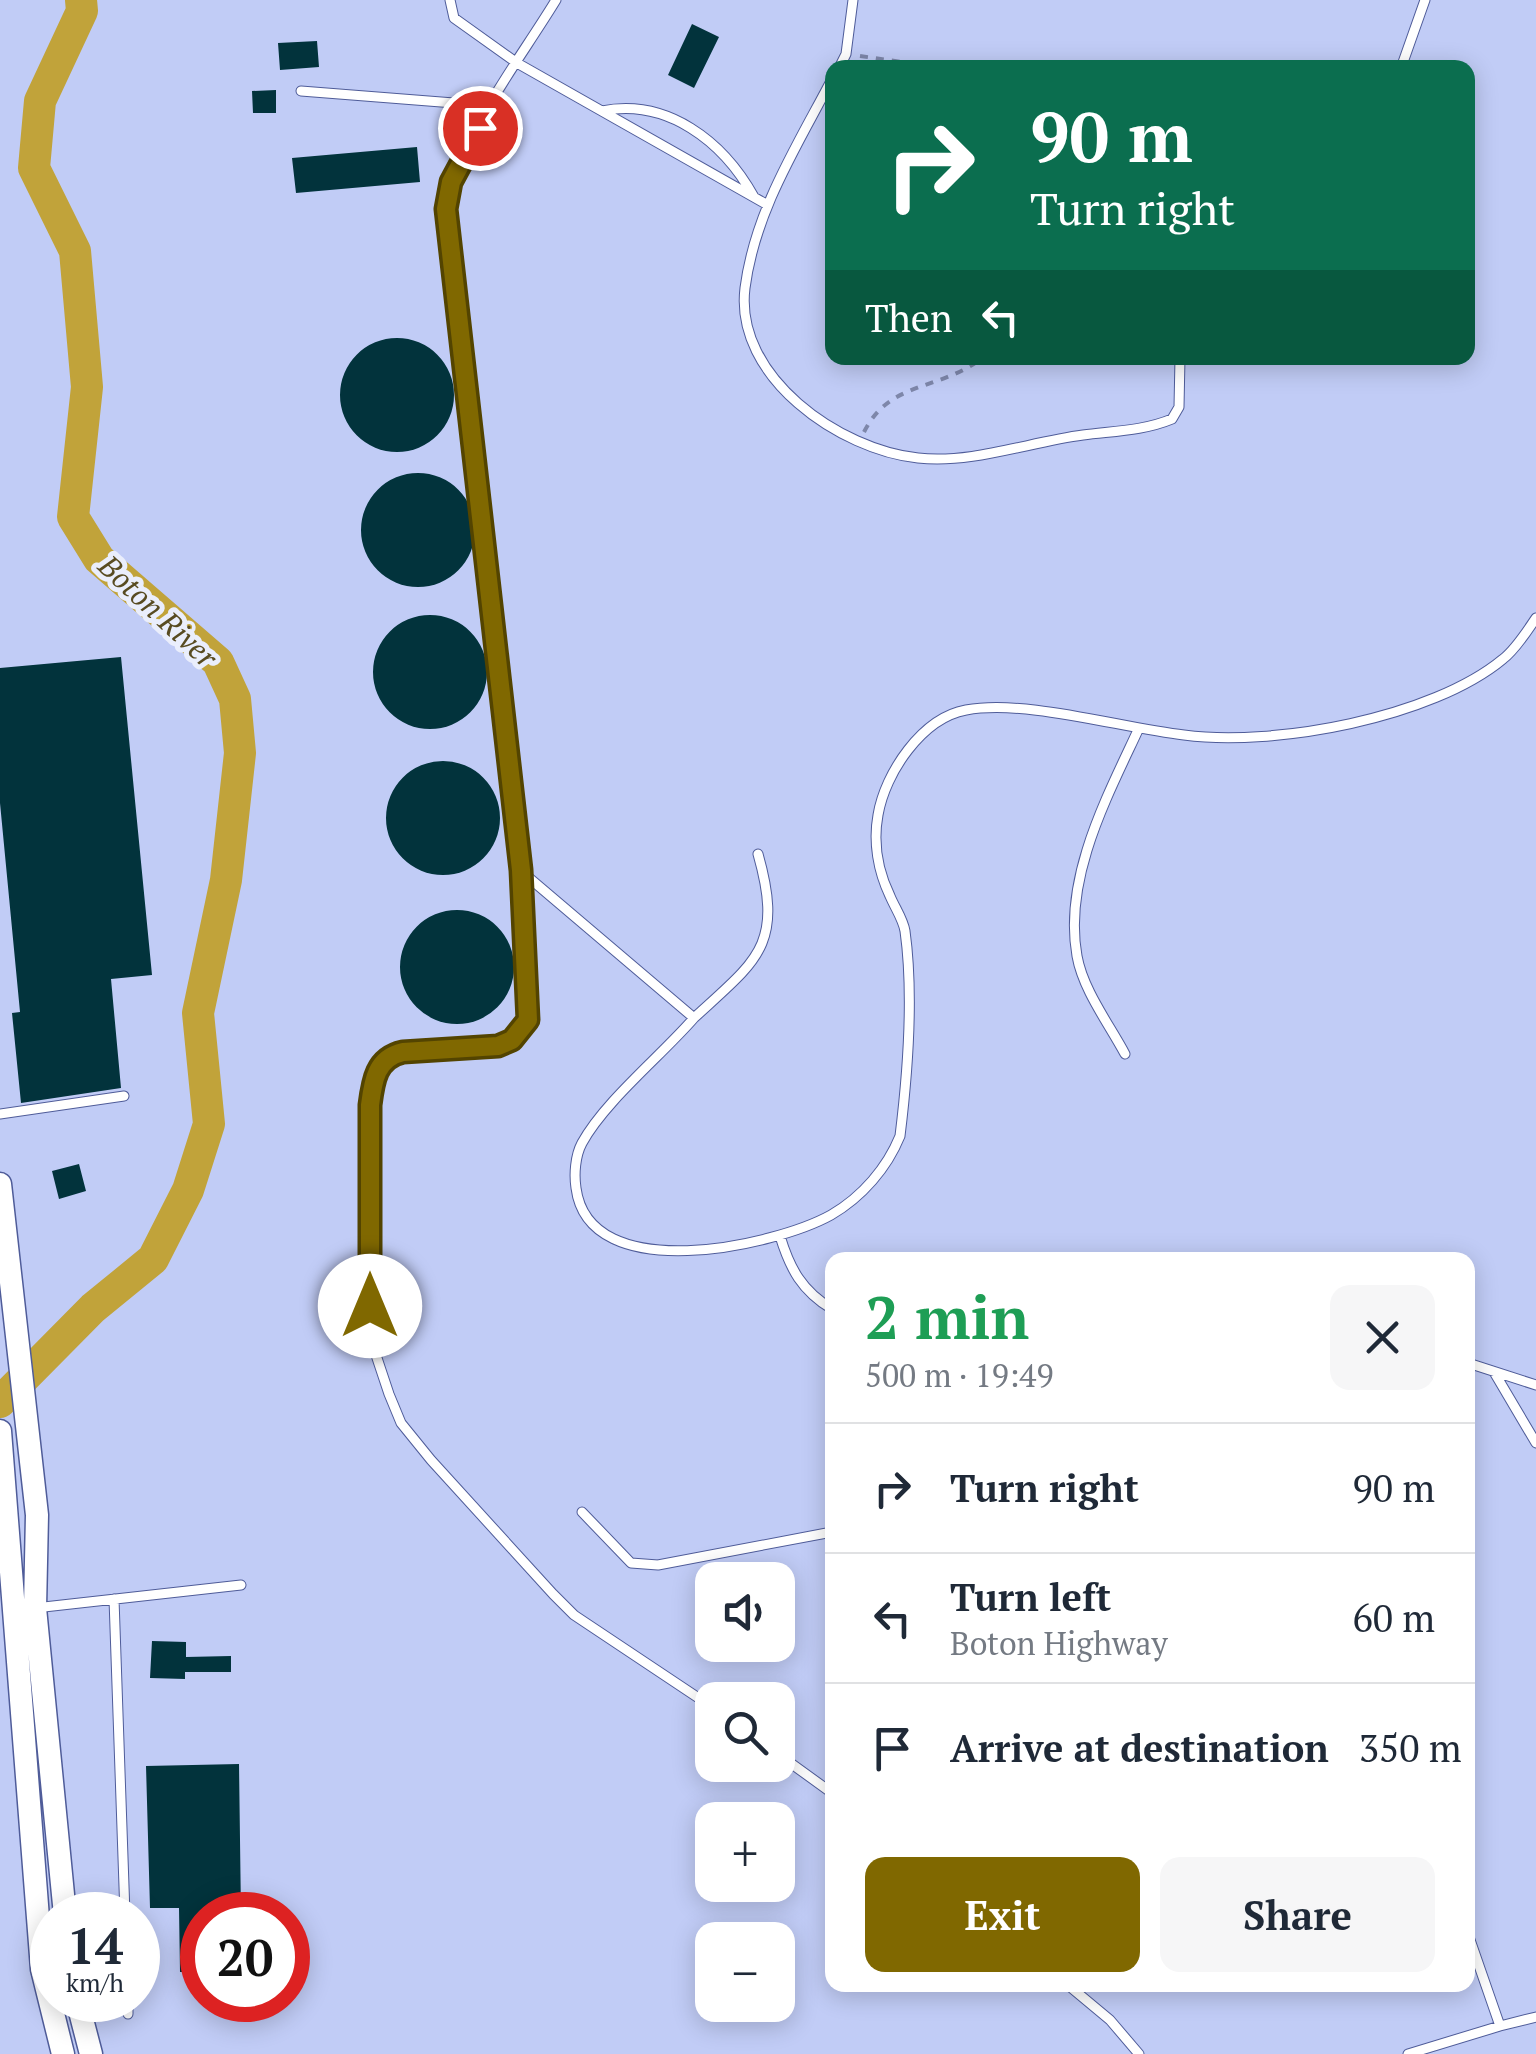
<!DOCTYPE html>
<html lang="en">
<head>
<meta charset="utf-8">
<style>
  :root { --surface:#fff; --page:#f6f6f7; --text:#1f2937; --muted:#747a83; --line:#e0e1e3; --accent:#806800 }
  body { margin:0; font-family:"PT Serif",serif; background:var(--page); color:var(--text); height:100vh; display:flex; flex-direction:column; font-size:38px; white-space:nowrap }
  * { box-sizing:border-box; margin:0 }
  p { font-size:32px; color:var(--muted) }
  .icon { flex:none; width:55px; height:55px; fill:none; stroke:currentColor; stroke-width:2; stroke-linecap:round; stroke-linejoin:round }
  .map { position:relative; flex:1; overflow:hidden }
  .details { position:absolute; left:825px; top:1252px; width:650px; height:740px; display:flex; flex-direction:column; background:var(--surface); border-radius:20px; box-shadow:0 5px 25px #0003 }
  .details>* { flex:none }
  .hud { position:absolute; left:825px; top:60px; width:650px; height:305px; border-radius:20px; box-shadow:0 5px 25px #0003; background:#0b6e4f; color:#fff; overflow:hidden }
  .buttons { position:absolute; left:695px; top:1562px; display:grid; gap:20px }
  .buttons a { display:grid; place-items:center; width:100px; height:100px; border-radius:20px; background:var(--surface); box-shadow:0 5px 25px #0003; font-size:50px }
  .speed { position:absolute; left:30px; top:1892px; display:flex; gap:20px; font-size:50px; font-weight:700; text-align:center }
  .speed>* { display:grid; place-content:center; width:130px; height:130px; border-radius:50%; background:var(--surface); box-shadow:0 5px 25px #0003; line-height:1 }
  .speed small { font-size:25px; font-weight:400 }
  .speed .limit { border:15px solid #d22; background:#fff; color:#111 }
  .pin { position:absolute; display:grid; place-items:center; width:85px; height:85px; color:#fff; margin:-42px; border:5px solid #fff; border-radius:50%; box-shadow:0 2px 10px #0007 }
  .me { position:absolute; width:110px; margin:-55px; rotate:0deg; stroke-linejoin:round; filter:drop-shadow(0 0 8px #0008) }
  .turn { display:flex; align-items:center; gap:35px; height:210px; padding:0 40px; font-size:45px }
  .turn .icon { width:130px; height:130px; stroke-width:2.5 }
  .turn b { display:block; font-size:70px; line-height:85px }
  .then { display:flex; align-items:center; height:95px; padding:0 40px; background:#0003; gap:20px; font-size:38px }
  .round { display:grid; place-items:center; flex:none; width:105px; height:105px; border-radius:20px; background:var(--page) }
  .summary { display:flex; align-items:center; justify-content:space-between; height:170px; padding:0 40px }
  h1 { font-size:60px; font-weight:600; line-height:75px; color:#1e9e55 }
  .button { display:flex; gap:20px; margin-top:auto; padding:20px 40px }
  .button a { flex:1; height:115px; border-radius:20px; background:var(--accent); color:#fff; font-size:40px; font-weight:600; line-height:115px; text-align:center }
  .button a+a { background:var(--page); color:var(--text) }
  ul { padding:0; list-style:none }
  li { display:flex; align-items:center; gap:30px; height:130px; padding:0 40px; border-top:2px solid var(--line) }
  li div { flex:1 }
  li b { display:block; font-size:38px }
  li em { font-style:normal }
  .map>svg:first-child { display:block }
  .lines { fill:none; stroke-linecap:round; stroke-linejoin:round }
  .river { stroke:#c1a33a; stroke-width:32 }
  .building { fill:#02333c }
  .service-casing { stroke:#4f5c99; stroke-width:11 }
  .tertiary-casing { stroke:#4f5c99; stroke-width:25 }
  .path { stroke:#7e87aa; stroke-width:4; stroke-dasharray:8 8; stroke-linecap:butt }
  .service { stroke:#fff; stroke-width:9 }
  .tertiary { stroke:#fff; stroke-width:22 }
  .route-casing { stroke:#534400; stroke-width:25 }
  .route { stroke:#806800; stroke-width:18 }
  .labels { text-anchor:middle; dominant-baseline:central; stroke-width:10; stroke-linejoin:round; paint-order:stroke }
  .water-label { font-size:30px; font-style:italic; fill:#584b21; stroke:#eaeefc }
</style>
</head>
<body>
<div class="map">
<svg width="1536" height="2054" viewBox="0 0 1536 2054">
  <rect width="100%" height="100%" fill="#c1ccf6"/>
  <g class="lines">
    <!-- river -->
    <path class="river" d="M0,1402L93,1308L153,1259L188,1190L209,1124L198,1013L226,880L240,753L235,699L218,662L99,559L73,517L87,387L75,251L34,168L40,101L82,11L81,0"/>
  </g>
  <!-- building -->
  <path class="building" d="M692,24L719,37L694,88L668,75Z
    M317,41L319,67L280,70L278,43Z
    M276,90V113H253L252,91Z
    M417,147L420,182L296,193L292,158Z
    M340 395a57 57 0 1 1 114 0a57 57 0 1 1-114 0Z
    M361 530a57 57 0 1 1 114 0a57 57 0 1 1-114 0Z
    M373 672a57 57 0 1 1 114 0a57 57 0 1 1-114 0Z
    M121,657L152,975L111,979L121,1088L21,1103L12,1013L20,1012L0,803V668Z
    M386 818a57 57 0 1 1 114 0a57 57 0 1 1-114 0Z
    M400 967a57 57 0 1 1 114 0a57 57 0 1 1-114 0Z
    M79,1164L86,1191L59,1199L52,1171Z
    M152,1641L186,1642V1657L231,1656V1672H185V1679L150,1678Z
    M239,1764L241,1915H202V1972H180L179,1908H150L146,1766Z"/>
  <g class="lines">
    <defs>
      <path id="service" d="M450,0L454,18L517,63L766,204
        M556,0C517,64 460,135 446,209L521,870L528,1020L512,1040L498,1045L403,1053C376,1058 373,1081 371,1105L372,1343L389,1394L401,1423L431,1460L553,1594L574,1615L712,1707
        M839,68L846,54L853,0
        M1401,68L1425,0
        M832,79C797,146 755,211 745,288C734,377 840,450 918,458C973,464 1029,442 1083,435C1113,431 1143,431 1172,419L1179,407L1180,358
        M301,91L492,106
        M602,111C667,98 723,141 754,197
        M521,871L694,1018C661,1056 605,1101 582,1143C575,1156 574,1175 576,1188C589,1288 775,1246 831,1215C862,1197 887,1168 900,1136C908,1071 914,996 905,931C903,919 895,908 890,896C878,871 873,842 878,815C885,773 922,718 966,710C1026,699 1121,728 1184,735C1274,747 1432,718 1503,659C1516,649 1527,631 1536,618
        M694,1018C757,960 784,946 758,854
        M1125,1054C1109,1024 1083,990 1077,956C1063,878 1107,797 1139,728
        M0,1114L124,1096
        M780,1236C790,1269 802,1291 832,1309
        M1468,1363L1536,1385
        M1494,1372L1536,1443
        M582,1512L631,1563L658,1565L832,1532
        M114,1599L125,1915
        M35,1608L241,1585
        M778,1754L832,1793
        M1468,1934L1500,2026L1536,2017
        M1068,1985L1110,2020L1139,2054
        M128,2000V2014
        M1408,2054L1500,2026"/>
      <path id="tertiary" d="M0,1184L37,1515L35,1608L65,1915
        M0,1431L42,1969L63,2054
        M77,2000L91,2054"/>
    </defs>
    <!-- service casing -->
    <use href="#service" class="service-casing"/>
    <!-- tertiary casing -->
    <use href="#tertiary" class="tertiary-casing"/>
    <!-- path -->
    <path class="path" d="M860,56L944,68
      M864,432C890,380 940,391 982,358"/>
    <!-- service -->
    <use href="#service" class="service"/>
    <!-- tertiary -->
    <use href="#tertiary" class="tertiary"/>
  </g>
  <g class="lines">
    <defs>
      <path id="route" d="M370,1306V1105C373,1081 376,1058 403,1052L498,1046L512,1040L528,1020L521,870L446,209L451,182L480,128"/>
    </defs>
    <!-- route casing -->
    <use href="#route" class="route-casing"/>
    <!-- route -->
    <use href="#route" class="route"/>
  </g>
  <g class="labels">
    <!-- water labels -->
    <g class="water-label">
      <text transform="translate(158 611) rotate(43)">Boton River</text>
    </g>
  </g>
</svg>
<div class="buttons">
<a><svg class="icon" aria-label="sound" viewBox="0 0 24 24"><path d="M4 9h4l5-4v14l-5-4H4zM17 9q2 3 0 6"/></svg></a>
<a><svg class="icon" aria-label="search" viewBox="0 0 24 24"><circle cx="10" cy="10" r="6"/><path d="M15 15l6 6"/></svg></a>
<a>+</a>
<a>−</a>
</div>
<div class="speed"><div>14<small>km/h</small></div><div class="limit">20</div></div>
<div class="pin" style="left:480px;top:128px;background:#d93025"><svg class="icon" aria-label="arrive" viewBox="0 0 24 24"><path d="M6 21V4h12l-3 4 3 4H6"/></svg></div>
<svg class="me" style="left:370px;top:1306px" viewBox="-20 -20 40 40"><circle r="19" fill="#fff"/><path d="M0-13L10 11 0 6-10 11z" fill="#806800"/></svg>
<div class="hud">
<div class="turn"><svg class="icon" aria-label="right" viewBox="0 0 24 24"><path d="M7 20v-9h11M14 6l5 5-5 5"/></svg><div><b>90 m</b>Turn right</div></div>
<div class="then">Then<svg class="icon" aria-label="left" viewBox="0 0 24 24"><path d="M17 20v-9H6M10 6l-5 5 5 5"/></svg></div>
</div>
<section class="details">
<div class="summary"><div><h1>2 min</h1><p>500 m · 19:49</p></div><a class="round"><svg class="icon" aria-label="close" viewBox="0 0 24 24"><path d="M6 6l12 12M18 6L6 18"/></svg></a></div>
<ul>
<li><svg class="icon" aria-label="right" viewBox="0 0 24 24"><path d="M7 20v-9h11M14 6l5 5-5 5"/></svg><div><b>Turn right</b></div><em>90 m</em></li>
<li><svg class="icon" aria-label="left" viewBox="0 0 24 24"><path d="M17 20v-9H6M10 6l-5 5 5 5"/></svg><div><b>Turn left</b><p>Boton Highway</p></div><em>60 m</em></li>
<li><svg class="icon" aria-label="arrive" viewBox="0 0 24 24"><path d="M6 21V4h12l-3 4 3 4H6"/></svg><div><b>Arrive at destination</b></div><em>350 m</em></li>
</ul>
<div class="button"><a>Exit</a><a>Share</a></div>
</section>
</div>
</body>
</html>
